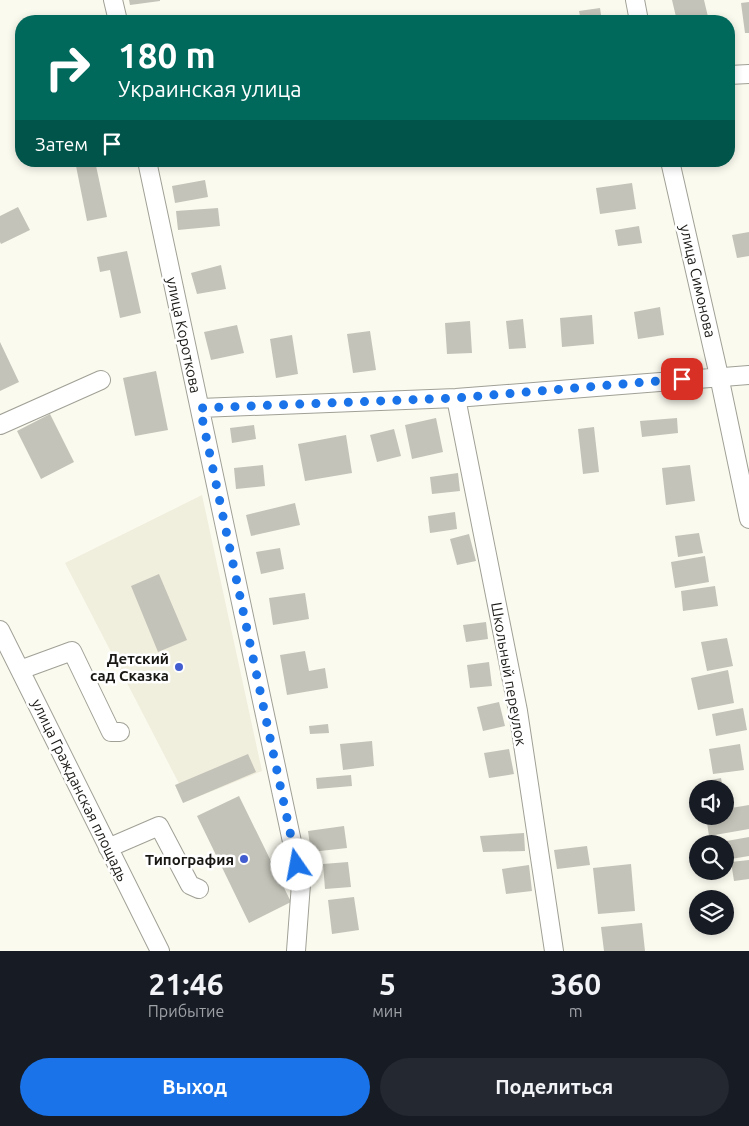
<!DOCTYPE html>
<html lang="ru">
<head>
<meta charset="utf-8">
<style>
  :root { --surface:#171b24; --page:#242831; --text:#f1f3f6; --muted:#9ea1a6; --accent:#1a73e8 }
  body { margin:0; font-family:Ubuntu,sans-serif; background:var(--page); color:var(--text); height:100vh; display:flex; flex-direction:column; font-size:19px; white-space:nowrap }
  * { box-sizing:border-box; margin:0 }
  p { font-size:16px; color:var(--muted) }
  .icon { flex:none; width:28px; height:28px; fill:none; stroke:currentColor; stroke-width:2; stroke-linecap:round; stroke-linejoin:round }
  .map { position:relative; height:951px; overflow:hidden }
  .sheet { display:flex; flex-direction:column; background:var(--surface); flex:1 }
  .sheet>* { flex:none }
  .hud { position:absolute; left:15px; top:15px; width:720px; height:152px; border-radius:20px; box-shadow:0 2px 8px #0003; background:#00695c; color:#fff; overflow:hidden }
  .fabs { position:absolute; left:689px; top:780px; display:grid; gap:10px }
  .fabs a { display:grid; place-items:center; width:45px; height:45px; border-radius:50%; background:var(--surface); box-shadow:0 2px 8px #0003; font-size:25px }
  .pin { position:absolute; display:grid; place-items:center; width:42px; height:42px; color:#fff; margin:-21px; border-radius:10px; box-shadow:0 2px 8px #0006 }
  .me { position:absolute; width:55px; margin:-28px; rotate:348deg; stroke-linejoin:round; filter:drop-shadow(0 0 4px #0008) }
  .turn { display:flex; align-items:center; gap:18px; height:105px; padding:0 20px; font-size:22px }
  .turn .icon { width:65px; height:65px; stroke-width:2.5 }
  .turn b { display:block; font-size:35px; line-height:42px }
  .then { display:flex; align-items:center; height:48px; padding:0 20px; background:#0003; gap:10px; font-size:19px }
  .eta { display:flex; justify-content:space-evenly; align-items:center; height:85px; text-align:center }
  .eta b { font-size:30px; font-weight:600; line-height:35px }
  .button { display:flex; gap:10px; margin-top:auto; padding:10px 20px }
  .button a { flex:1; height:58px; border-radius:30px; background:var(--accent); color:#fff; font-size:20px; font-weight:600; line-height:58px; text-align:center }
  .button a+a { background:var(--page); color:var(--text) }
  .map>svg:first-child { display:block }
  .built { fill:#f0eedc }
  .building { fill:#c4c3b9 }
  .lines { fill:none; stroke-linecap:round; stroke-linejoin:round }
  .minor-casing { stroke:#a0a096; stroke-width:20 }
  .minor { stroke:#fff; stroke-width:18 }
  .route { stroke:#1a73e8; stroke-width:9; stroke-dasharray:0 16.2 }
  .poi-dot { fill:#425dd0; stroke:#fff; stroke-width:2 }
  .labels { text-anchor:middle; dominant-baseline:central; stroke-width:5; stroke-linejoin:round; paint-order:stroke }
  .street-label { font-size:15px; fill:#191815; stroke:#fff }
  .poi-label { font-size:15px; font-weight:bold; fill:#191815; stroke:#fff; text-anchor:end }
</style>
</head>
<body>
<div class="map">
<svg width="749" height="951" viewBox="0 0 749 951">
  <rect width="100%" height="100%" fill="#fbfaef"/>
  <!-- built -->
  <path class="built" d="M202,495L262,771L188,801L65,563Z"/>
  <!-- building -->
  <path class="building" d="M129,0H160V1L130,5Z
    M672,0H704L709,21H677Z
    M749,2V33H745L741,3Z
    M600,8L602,21H581L579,11Z
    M75,161H95L107,217L87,221Z
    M205,180L208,197L175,203L172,186Z
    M632,183L636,209L600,214L596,188Z
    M18,207L30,230L1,244L0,242V216Z
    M218,208L220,226L178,230L176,211Z
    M639,226L642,243L618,246L615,230Z
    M749,232V256L737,258L732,235Z
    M127,251L141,313L120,318L110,270L100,272L97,257Z
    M221,265L226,289L197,294L191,273Z
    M660,307L664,335L638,339L634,312Z
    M592,315L594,344L562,347L560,318Z
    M523,319L526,348L509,349L506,321Z
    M470,321L472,353L447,354L445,323Z
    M237,325L244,353L211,360L204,332Z
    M370,331L376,370L353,373L347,334Z
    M292,335L298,374L276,378L270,339Z
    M0,342L19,382L0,391Z
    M156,371L168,430L135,436L123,378Z
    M50,414L74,462L41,479L17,431Z
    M436,418L443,452L412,459L405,425Z
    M677,418L678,433L642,437L640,421Z
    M254,425L256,439L232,443L230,428Z
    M594,427L599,472L583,474L578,429Z
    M394,429L401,456L377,462L370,435Z
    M346,435L352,473L305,481L298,444Z
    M263,465L265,486L236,489L234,468Z
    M690,465L695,501L666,505L662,468Z
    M458,473L460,491L432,494L430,477Z
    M295,503L300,525L251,536L246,515Z
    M455,512L457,529L430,533L428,516Z
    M699,533L703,553L678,557L675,536Z
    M469,534L476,561L457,565L450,539Z
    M280,548L284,569L261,574L256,552Z
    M705,556L709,582L675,588L671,562Z
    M159,574L187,640L158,652L131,586Z
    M715,586L718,606L683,611L681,591Z
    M305,593L309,619L273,625L269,598Z
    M486,622L488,639L466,642L463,625Z
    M727,638L733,666L707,671L701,642Z
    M305,651L309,671L325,668L328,688L287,695L280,655Z
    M489,662L492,686L470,688L467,665Z
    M728,670L734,703L698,710L691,678Z
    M499,702L505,726L483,731L477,707Z
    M743,708L747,730L716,736L712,714Z
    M328,724L329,733L310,734L309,726Z
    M372,741L374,766L343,770L340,744Z
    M740,744L744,770L713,774L709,749Z
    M509,749L514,774L489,778L484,753Z
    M248,754L256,772L183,803L175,785Z
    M351,775L352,786L317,789L316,778Z
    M721,778L723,789H707L706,781Z
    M239,796L291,902L249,923L197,816Z
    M749,805V829L709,836L706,816H725V809Z
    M344,826L347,848L311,852L308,831Z
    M524,833L525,851L483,852L480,836Z
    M749,837V856L725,860V844H721V842Z
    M587,846L590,865L557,869L554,850Z
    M749,860V879L734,881L731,862Z
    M348,862L351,887L325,889L323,864Z
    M631,864L635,911L598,914L593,868Z
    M529,865L532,891L506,894L502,869Z
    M354,897L359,930L332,934L328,900Z
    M642,923L645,951H604L601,927Z"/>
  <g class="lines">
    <defs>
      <path id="minor" d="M113,0L118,21
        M635,0L639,21
        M729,75L749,74
        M147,161L301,884L296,951
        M670,161L719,376L749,519
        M456,398L518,711L554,951
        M200,408L456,398L749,375
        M0,425L101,380
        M0,630L160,951
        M20,670L72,651L111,732H120
        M108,848L159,826L190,885L199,889"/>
    </defs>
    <!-- minor casing -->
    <use href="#minor" class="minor-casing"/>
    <!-- minor -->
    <use href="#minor" class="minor"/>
  </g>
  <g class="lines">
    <!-- route -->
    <path class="route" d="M297,865L200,408L456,398L682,379"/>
  </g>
  <!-- markers -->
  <g class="poi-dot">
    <circle cx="179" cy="667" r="5"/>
    <circle cx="244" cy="859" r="5"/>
  </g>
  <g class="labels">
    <!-- street labels -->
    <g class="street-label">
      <text transform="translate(698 281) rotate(77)">улица Симонова</text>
      <text transform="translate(184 335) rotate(78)">улица Короткова</text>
      <text transform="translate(509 674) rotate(80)">Школьный переулок</text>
      <text transform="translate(80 790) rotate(64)">улица Гражданская площадь</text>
    </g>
    <!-- poi labels -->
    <g class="poi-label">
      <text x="169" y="658">Детский<tspan x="169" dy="17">сад Сказка</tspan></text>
      <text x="234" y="859">Типография</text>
    </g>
  </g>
</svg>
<div class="fabs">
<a><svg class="icon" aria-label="sound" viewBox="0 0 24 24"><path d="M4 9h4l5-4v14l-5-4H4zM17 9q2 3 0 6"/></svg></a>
<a><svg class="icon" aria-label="search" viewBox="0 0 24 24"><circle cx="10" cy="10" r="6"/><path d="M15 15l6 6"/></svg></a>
<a><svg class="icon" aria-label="layers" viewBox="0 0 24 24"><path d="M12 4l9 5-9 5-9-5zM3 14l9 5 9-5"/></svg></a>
</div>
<div class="pin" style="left:682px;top:379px;background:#d93025"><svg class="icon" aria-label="arrive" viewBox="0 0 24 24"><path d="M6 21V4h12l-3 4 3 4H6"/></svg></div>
<svg class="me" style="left:297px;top:865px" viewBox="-20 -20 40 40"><circle r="19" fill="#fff"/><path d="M0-13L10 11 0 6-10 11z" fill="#1a73e8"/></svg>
<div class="hud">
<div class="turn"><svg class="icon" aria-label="right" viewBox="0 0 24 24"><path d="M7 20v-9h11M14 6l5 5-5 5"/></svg><div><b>180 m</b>Украинская улица</div></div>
<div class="then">Затем<svg class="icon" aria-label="arrive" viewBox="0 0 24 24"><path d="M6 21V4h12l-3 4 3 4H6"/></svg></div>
</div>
</div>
<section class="sheet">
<div class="eta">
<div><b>21:46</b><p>Прибытие</p></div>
<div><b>5</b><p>мин</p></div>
<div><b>360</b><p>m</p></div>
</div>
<div class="button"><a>Выход</a><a>Поделиться</a></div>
</section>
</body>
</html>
